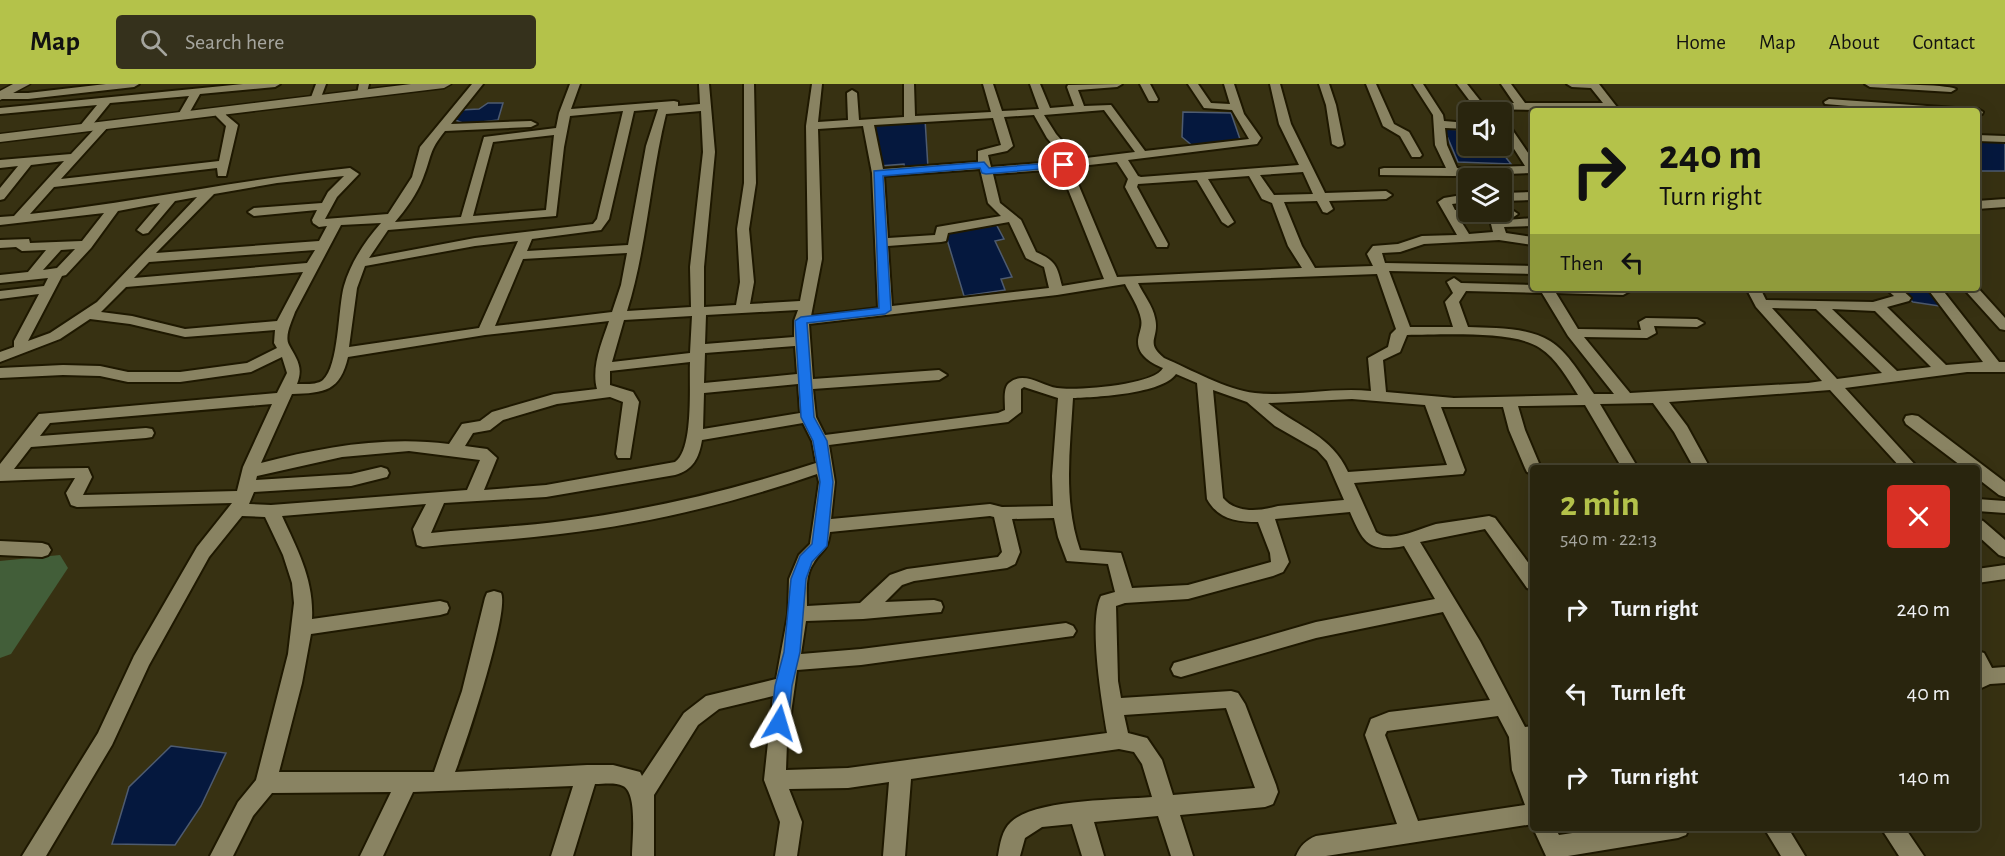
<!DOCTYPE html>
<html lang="en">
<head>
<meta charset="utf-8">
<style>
  :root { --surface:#29250e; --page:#35311c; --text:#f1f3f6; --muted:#a5a59e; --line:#45422e; --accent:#b4c24a }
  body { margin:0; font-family:"Alegreya Sans",sans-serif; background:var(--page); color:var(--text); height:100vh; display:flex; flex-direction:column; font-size:22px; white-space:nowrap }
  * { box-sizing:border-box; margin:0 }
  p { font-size:20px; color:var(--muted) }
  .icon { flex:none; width:33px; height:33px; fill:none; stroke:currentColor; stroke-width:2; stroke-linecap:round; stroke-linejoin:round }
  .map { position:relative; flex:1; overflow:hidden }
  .sheet { position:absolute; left:1530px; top:381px; width:450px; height:366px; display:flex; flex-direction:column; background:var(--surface); border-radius:6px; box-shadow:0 6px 24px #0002,0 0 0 2px var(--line) }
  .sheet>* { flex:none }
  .top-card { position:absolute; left:1530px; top:24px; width:450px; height:183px; border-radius:6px; box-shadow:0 6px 24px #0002,0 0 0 2px var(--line); background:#b4c24a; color:#111; overflow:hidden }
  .controls { position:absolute; left:1458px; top:18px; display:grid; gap:12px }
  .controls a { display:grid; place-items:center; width:54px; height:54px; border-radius:6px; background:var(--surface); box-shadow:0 6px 24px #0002,0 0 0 2px var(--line); font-size:30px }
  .pin { position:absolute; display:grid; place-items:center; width:51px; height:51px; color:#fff; margin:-26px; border:3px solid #fff; border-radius:50%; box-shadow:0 2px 6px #0007 }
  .me { position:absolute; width:66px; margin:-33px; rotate:7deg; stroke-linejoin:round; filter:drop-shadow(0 0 4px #0008) }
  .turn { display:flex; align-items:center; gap:21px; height:126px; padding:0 30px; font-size:27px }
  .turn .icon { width:78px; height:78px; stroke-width:2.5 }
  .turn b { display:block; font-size:42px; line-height:51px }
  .then { display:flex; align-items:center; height:57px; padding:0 30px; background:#0003; gap:12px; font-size:22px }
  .round { display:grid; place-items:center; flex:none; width:63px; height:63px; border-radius:6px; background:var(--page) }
  .head { display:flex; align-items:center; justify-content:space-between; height:102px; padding:0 30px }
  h1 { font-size:36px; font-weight:600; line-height:45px; color:var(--accent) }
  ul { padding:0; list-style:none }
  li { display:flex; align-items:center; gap:18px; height:84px; padding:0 30px }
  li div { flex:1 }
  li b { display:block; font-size:22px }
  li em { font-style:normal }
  header { display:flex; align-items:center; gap:36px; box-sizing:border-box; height:84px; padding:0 30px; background:var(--accent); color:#111 }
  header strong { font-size:28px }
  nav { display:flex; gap:33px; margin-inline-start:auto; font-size:21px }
  .search { width:420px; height:54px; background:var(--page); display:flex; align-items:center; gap:15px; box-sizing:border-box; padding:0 21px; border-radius:6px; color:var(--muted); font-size:22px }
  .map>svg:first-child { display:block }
  .green { fill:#425e39 }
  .water { fill:#05183e; stroke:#4e5b70; stroke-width:1.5 }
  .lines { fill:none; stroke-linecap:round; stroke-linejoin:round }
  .minor-casing { stroke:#1e1800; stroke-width:4 }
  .tertiary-casing { stroke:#1e1800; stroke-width:3 }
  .minor { fill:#898362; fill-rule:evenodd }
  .tertiary { fill:#898362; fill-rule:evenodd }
  .route { fill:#1a73e8; stroke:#114b97; stroke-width:1.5 }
</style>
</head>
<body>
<header>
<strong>Map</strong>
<div class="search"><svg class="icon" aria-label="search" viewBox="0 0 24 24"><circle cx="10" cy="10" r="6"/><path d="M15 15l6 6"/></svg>Search here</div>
<nav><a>Home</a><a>Map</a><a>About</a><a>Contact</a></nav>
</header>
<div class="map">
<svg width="2005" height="772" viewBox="0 0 2005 772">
  <rect width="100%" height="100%" fill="#373112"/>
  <!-- green -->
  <path class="green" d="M60,471L68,484L11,570L0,574V477Z"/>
  <!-- water -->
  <path class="water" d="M488,19H503L498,36L465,40L453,35L460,26L479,25Z
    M1183,28L1231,29L1241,58L1194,63L1182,53Z
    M925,35L928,84L905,85L904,80L879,82L873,39Z
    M1444,45L1468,46V62H1497L1511,80L1458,78Z
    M1977,51L2005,54V87H1977Z
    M996,140L1004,155L995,157L1012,193L1001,195L1005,206L964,212L946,152L950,149Z
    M1895,204H1930L1946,223L1913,218Z
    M171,662L226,669L201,722L175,761L112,760L129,703Z"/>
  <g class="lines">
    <defs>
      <path id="minor" d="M106,0H139L134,3L28,15H0V9H28Z
        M243,0H280L275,3L200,10L187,33L183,34L178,31L189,12L110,19L89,45L85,46L79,43L97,21L0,30V24Z
        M316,0H326L320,16L315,19L310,16Z
        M359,0H369L366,12L362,13L357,10Z
        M472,0H483L451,40L531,37L537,40L531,43L445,47C428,68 432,72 423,94C417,110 406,125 395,138L461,133L484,53L556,44L559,29L570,0H580L571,25L674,17L678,18V22L700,20L699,0H709L715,68L704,183V223L736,221L740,198L737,145L744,99V0H754L756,99L749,145L754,198L750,220L800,217L808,175L806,42L812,0H822L818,38L848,36L847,9L852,6L857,9L859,36L904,33V0H914L915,32L991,28L983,0H993L1002,27L1039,25L1030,0H1040L1050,24L1074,22L1067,3L1068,1L1122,0L1117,3L1078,6L1084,22L1111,21L1145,67L1249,55L1232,26L1204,24L1188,0H1198L1211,19L1230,20L1224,0H1234L1244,30L1261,54L1257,60L1128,76L1138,92L1141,93L1299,81L1279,40L1270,0H1280L1291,40L1325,109L1386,107L1392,111L1386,115L1329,117L1333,125L1327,129L1323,128L1317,117L1284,118L1302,162L1315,184L1373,182L1367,170L1373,162L1398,160L1422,152L1457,151L1438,118L1444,114L1468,110V118L1452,120L1455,126H1512L1518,130L1512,134H1459L1469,150L1493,148L1491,140L1493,137L1533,134V142L1504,143L1506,149L1533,153V161L1499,156L1424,160L1400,168L1382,169L1385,179L1533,182V190L1389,187L1410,243H1453L1445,218L1453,209L1447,198L1454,194L1461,199L1533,201V204H1627L1630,207L1623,211L1556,209L1578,245L1641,246L1639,238L1646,234L1697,235L1704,239L1697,243L1654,242L1656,249L1647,254L1584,253L1630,309L1808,299L1822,297L1756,223L1746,204H1760L1766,216L1873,218L1894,212L1885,204H1900L1911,214L1909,217L1887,223L1946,281L1983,278L1927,204H1941L1999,278H2005V288H1967L1845,304L1918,384H1901L1830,306L1669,318L1687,342L1710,384H1694L1674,348L1653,319L1600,320L1638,384H1622L1585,321L1518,322L1525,346L1541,384H1533V390L1527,388L1525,384L1509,346L1503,323H1441L1465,386L1463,390L1354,399L1376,448C1392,460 1420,444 1436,440C1454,437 1472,435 1489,432L1495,434L1533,485V506L1527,504L1485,445L1420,458L1480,557L1525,643L1533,642V660H1530L1533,683V740L1326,772H1296C1300,762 1306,756 1316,752L1397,740L1365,651L1371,635L1389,628L1490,616L1443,528L1316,554L1181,593L1174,591L1171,585L1174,579L1181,577L1316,538L1435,515L1404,462C1368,469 1363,458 1350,428L1275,435L1289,478L1283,488L1273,492L1188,515L1125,519L1116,522L1118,597L1121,614L1231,607L1238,609L1245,620L1276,701L1278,708L1273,720L1265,723L1180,731L1193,772H1171L1158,732L1094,738L1104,772H1082L1072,740L1042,743L1025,754L1020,772H998C1000,760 1002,746 1011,738C1035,715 1118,716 1152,713L1142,680L1134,668L1119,665L911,695L905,772H883L889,698L848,704L789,705L802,738L797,772H775L780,738L764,696L773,612L719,625L698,641L654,711V772H632C632,757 638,709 623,702C615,698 604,700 595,700L573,772H551L573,702L413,708L383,772H360L391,708L272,709L253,732L233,772H210L238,718L256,696L288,570L294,519L292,499L283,471L265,433L242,432L209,473L149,581L112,661L46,772H22L98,649L134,572L197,463L232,419L77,423L71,421L66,409L75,394L0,397V380L39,330L277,309L287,289L282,273L251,288L180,298H128L100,292L63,291L0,294V284L63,281L100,282L128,288H180L247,279L277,264L274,259L275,246L185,253L130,240L90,235L60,255L0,278V268L14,263V257L39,210L0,215V207L44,202L48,194L0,199V191L28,188L46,166L22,167L16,163L0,164V156L29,155L30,159L82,157L104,129L0,141V133L14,132L64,77L31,81L4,115L0,116V104L18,82L0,84V76L71,70L100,39H108V43L61,95L219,77L226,42L216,32V27L221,24L225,25L226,31L238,41L226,92H218L217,84L54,103L30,130C137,118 242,95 350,84L359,90L337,113L325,135L388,130L412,93L420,63ZM658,25L646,62L628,161L527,167L532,155L601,146L609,135L634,27ZM1104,26L1135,68L1078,75L1056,50L1044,31ZM623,27L597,135L593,140L475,154L369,174L388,146L556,132L564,63L570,32ZM701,27L703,68L690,183L691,223L627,227C647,163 650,95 666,30ZM1034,31L1047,54L1067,77L991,83L988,71L1007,67L1013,62L1004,33ZM993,34L1001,61L978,67V78L883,85L874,41ZM863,42L872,89L878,224L811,232L822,175L818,45ZM554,51L546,126L473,132L493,58ZM1117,78L1128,95L1125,103L1157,163H1167L1168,160L1137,103L1138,100L1197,96L1222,138L1228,142L1234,138L1208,95L1249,92L1262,115L1272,119L1288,162L1302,184L1117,193L1071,83ZM980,85L988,119L1001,132L937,143L935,151L888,154L884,92ZM1060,85L1104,195L1062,202C1057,182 1056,177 1036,168L1021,136L1000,119L993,90ZM1303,88L1313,110L1274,111L1260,91ZM344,92L328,108L322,119L254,124L248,128L254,132L317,126L312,136L313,139L319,143L327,142L319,157L156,169L214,110L277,99ZM197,113L97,218L50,249L28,257L62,192L66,191L91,164L118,127L160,119L137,146L143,150L148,149L175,117ZM1009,138L1026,174L1044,183L1049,204L892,222L888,162L941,158L946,157L948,149ZM381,139C365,157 351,178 344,202C338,223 339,282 323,296C317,301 305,300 297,300C304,283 296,274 289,261C284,252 292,237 295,228L341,141ZM518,157L479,244L349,263L357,204L365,182L475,162ZM75,165L57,184L43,186L61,166ZM315,166L307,179L134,194L149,178ZM627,169L621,201L612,228L495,242L523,175ZM303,188L277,237L185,245L132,232L101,228L126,203ZM1377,190L1396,245L1391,250L1388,263L1368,274L1371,307C1332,303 1294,313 1255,309C1226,306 1190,285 1164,274C1144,258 1160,254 1155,234C1153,222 1143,210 1138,199ZM1125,200C1130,210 1139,223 1141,235C1143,243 1138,250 1138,258C1138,272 1153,280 1163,284C1155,301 1076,307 1057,304C1042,302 1024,286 1009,299C1003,304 1005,318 1005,326L998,329L825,351L816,333L813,305L939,296L947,291L939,286L813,295L809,240L1057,211ZM1466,207L1542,209L1568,252L1614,310H1594C1582,293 1568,268 1550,257C1527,243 1493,244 1468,243L1459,218ZM1772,224L1816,225L1882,289L1837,295ZM1832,225L1875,227L1931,283L1897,287ZM798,226L794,237V253L705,260L706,231ZM692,232L690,269L612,278L624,236ZM609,237C602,258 591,283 597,305L554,310L492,328L480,337L462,340L449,360C385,352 323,363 261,379L292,310C325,309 340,307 348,273L485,251ZM1407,251C1439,251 1515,246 1540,264C1556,274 1568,295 1578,311L1454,314L1386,308L1383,276L1400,268ZM795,262L797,290L704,299L705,269ZM690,278C689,301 694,365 675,378L546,401L484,406L497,374L487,365L465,362L473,349L490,346L503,336L557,320L610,313L623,318L616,370L618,374H630L639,318L633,308L610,301V287ZM1176,290L1197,299L1207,415C1218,435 1236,438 1258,438L1270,469L1271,478L1188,501L1132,504L1121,469L1080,466C1063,417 1070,365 1073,314C1097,313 1162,310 1176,290ZM798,300L800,329L703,345L704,309ZM1024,303L1058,314L1052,392L1053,422L1002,423L990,420L831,435L835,398L829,361L1008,338L1021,328V305ZM1213,306L1247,318L1275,342L1317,366L1327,377L1344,416L1278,422C1261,427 1236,430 1223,414ZM1352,315L1425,321L1447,381L1348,388C1331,351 1299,344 1268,319ZM272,320L243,383L237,407L83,411L92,393L88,384L14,385L31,363L146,354L152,353L154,349L152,345L146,344L40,352L50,339ZM803,339L812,357L816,379C733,406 649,426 563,437C519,443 475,444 431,449L444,419L546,413L675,391C693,386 699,374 702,356ZM409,367L480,376L467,406L271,421L249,420L254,408L351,402L387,393L389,389L387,385L381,383L351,390L256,396L257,392L342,373ZM817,390L819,398L810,460L799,471L789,495L788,530L776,595L706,612L684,629L642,692L640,688L613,681H587L455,688C465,663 510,527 501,509L494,507L487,509L485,514L462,607L434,688H279L302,599L311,550L440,531L447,529L449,524L447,519L440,517L312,535C314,496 298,467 282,432L426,420L413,445L417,461L423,463C468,458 514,456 560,450C647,440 734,419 817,390ZM990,432L994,433L1002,468L998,473L907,485L890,491L860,519L807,522C807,508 805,492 813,480C822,464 827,470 830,448ZM1054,434L1058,453L1067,477L1108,480L1115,508L1101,512C1088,537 1102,619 1107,649L848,684L786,686L787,658L797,586L861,581L1073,552L1076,547L1073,542L1066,539L861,565L801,570L806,537L863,535L941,528L943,523L941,518L934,516L885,518L902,501L914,497L1007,484L1015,480L1020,468L1012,435ZM1226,624L1255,704L1173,711L1162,676L1147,654L1128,649L1124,631ZM1498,632L1509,653L1512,686L1525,721L1418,737L1385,651L1387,647Z
        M1140,0H1150L1158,15L1157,17H1149Z
        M1319,0H1329L1336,21L1344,60L1342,62L1338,63L1332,60L1326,21Z
        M1366,0H1376L1394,40L1409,48L1422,71L1420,73H1412L1400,52L1383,42Z
        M1413,0H1423L1443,31L1444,37L1468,39V45L1445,44L1447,61L1457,84L1525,82L1502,46V40L1509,41L1533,76V89L1453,92L1380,91V85L1384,84H1446L1435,61L1433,31Z
        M1457,0H1467L1482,19H1514L1501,0H1511L1525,19H1603L1591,4L1572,3L1567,0H1599L1620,27L1479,25L1475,24Z
        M1865,0C1882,0 1945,0 1956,5L1951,8L1870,3Z
        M1829,15L1955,24L1960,27H1909L1825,20L1824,18Z
        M1978,25L1983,28L1982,30L1977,31V27H1972Z
        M1977,51L2005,52V58L1977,57Z
        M1533,108V116L1502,117V109Z
        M2005,115V123L1977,125V117Z
        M1977,203L2005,234V246L2000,245L1963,204Z
        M1912,331L1918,332L2005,398V413L1999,411L1977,394V384H1964L1906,340L1904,336L1906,332Z
        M1977,415L2005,417V429L1977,427Z
        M1977,435L1983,437L2005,456V473L1999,471L1977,451Z
        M0,457L42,459L48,461L51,466L48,471L42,473L0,471Z
        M2005,481V495L1977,499V485Z
        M1977,567L1984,569L1992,584L2005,583V599L1990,600L1977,606Z
        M1533,744H1555L1559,751L1606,744H1689L1686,751L1678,754L1568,772H1546Z
        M1764,744H1788L1805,772H1781Z
        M1881,744H1905L1924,772H1899Z"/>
      <path id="tertiary" d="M13,0H30L0,16V7Z
        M411,0H451L444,4L0,58V50Z"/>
    </defs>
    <!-- minor casing -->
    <use href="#minor" class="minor-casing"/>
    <!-- tertiary casing -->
    <use href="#tertiary" class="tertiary-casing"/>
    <!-- minor -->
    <use href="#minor" class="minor"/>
    <!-- tertiary -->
    <use href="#tertiary" class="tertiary"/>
  </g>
  <!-- route -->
  <path class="route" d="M984,78L989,84L1064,78L1069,81L1064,83L986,90L982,89L980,84L883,92L891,226L885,230L807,239L814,333L827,357L833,398L827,462L812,478L806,495L800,568L792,602L788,639L785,644L779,647L773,644L771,639L775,602L784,568L791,495L800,472L812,460L820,398L813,357L801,333L795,237L801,233L879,224L874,87Z"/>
</svg>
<div class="controls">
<a><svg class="icon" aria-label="sound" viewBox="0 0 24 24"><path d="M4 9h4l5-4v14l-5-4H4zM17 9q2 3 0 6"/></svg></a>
<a><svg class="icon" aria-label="layers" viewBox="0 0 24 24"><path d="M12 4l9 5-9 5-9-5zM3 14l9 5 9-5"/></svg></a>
</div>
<div class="pin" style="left:1064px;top:81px;background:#d93025"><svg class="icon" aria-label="arrive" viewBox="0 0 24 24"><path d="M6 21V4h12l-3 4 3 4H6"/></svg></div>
<svg class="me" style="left:779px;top:639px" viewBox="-20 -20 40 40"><path d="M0-17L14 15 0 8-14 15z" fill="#1a73e8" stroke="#fff" stroke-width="4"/></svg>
<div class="top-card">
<div class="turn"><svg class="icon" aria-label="right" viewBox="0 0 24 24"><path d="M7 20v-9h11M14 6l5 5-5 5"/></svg><div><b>240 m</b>Turn right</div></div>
<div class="then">Then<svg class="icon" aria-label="left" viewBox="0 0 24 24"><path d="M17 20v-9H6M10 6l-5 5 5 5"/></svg></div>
</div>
<section class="sheet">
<div class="head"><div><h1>2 min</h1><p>540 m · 22:13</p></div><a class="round" style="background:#d93025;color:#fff"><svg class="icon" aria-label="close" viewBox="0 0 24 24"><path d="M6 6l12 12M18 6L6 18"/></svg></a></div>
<ul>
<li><svg class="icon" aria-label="right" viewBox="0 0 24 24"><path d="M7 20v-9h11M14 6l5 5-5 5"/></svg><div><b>Turn right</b></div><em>240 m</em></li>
<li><svg class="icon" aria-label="left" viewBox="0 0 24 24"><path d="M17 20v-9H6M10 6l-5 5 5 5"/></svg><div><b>Turn left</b></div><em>40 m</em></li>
<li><svg class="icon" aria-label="right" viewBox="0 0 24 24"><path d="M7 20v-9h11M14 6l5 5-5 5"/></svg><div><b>Turn right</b></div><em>140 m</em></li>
</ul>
</section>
</div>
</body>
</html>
